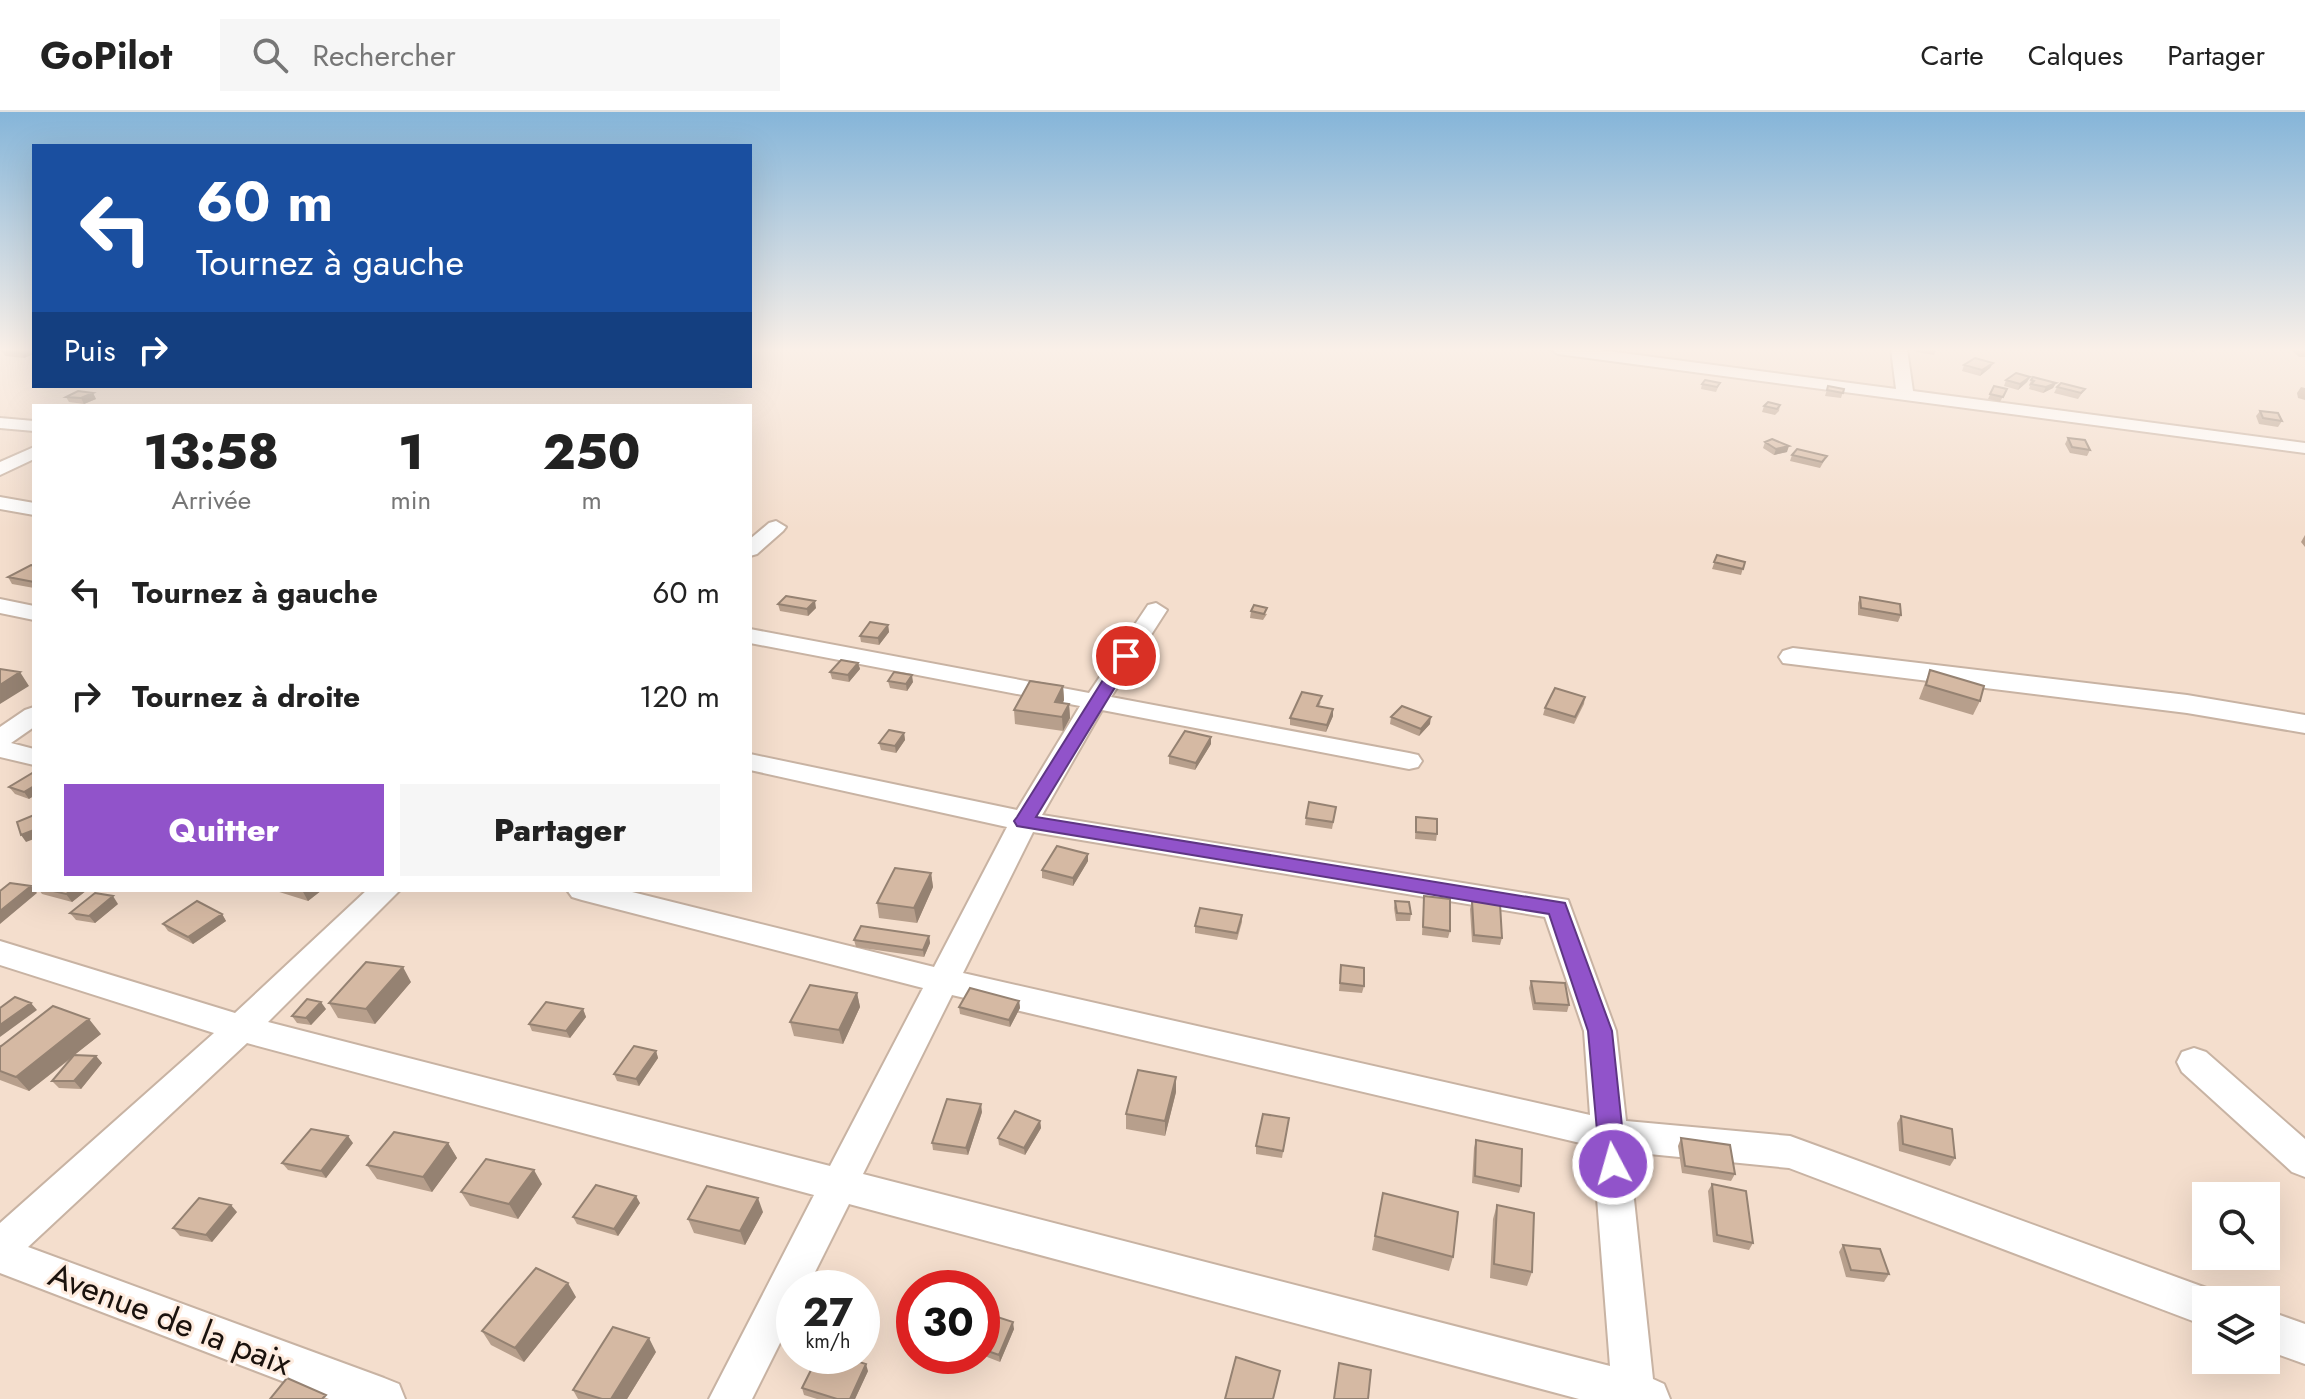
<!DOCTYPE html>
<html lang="fr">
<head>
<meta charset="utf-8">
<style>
  :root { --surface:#fff; --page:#f6f6f6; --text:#222; --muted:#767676; --line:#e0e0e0; --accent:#9153ca }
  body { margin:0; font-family:Jost,sans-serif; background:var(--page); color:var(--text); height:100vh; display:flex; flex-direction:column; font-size:30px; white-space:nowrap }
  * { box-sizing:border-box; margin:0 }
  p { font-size:26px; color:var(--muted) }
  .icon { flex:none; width:44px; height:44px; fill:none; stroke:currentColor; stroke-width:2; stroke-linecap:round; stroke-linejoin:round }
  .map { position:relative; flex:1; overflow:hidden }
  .side { position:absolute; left:32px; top:292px; width:720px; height:488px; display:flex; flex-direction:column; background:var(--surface); border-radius:0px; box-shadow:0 8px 32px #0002 }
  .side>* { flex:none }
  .banner { position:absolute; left:32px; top:32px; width:720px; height:244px; border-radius:0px; box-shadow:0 8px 32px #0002; background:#1a4fa0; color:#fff; overflow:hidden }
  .fabs { position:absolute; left:2192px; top:1070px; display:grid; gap:16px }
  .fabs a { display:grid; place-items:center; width:88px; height:88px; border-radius:0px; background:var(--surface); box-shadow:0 8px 32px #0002; font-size:40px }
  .speed { position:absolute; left:776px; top:1158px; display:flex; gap:16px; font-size:40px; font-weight:700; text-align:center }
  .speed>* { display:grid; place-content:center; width:104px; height:104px; border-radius:50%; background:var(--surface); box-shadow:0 8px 32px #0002; line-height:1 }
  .speed small { font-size:20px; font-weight:400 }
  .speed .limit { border:12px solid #d22; background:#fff; color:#111 }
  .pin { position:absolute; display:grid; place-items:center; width:68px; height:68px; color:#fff; margin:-34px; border:4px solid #fff; border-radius:50%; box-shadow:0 2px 8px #0007 }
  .me { position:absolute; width:88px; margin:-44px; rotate:354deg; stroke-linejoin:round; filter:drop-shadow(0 0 6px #0008) }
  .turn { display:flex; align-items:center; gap:28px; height:168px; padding:0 32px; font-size:36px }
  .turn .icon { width:104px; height:104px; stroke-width:2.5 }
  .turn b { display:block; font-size:56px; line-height:68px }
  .then { display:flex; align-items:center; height:76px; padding:0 32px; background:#0003; gap:16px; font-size:30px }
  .eta { display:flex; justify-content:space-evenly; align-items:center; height:136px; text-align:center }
  .eta b { font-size:48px; font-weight:800; line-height:56px }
  .button { display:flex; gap:16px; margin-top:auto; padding:16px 32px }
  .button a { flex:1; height:92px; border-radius:0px; background:var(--accent); color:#fff; font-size:32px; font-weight:800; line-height:92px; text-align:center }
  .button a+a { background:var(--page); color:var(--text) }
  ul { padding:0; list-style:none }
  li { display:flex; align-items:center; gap:24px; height:104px; padding:0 32px }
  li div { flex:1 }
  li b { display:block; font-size:30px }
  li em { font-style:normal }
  header { display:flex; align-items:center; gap:48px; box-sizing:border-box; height:112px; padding:0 40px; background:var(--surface); border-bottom:2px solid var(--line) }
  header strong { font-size:38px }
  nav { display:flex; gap:44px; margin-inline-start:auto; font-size:28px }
  .search { width:560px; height:72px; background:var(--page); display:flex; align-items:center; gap:20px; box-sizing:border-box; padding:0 28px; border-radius:0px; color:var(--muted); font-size:30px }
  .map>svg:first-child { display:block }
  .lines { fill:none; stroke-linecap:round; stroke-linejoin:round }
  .minor-casing { stroke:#c8b3a3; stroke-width:4 }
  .tertiary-casing { stroke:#c8b3a3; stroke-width:4 }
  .minor { fill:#fff; fill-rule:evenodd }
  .tertiary { fill:#fff; fill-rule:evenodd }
  .wall { fill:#b79f8c }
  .shaded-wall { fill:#958272 }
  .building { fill:#d5b9a3; stroke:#958272; stroke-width:2 }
  .route { fill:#9153ca; stroke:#5e3683; stroke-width:2 }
  .labels { text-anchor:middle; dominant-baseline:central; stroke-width:6; stroke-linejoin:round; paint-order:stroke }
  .near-street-label { font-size:34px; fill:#1a120d; stroke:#feecdf }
</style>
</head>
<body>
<header>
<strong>GoPilot</strong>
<div class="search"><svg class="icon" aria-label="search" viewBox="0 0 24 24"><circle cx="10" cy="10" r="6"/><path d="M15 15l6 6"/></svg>Rechercher</div>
<nav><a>Carte</a><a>Calques</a><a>Partager</a></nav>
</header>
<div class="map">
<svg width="2305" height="1287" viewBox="0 0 2305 1287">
  <rect width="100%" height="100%" fill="#f4decd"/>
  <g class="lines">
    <defs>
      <path id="minor" d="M1550,237H1592L1896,277L1891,237H1907L1913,279L2305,331V341L1558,242Z
        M0,306L34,309V319L0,316Z
        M34,335V347L0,363V350Z
        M0,385L34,391V403L0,397Z
        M776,409L786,415L783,419L757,442L750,444V427L769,411Z
        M0,487L34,494V508L0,501Z
        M1156,491L1167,498L1111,585L1409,641L1418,643L1422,649L1418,655L1409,657L1102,598L1042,703L1568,788L1616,919L1626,1009L1790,1024L2220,1181L2223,1188H2206V1214L1789,1056L1629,1040L1653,1267L1664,1272L1670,1287H1579L849,1092L807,1176H794V1203L752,1287H709L814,1083L247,931L28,1135L384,1266L399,1272L405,1287H329L0,1161V1111L214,921L0,853V829L235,901L367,778H400L268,910L830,1054L923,876L582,788L572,785L567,778H624L934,855L1007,715L750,658V642L1017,698L1080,594L750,531V517L1089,581L1148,493ZM1033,720L1545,805L1584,919L1590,1003L963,861ZM952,883L1593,1034L1610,1254L863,1062Z
        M34,595V615L11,631L34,637V653L0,645V615L25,598Z
        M2194,936L2206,940L2305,1027V1065L2292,1060L2182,960L2177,950L2182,940Z
        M2266,1198L2305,1212V1252L2266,1238Z"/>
      <path id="tertiary" d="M1793,536L2187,583L2305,603V621L2187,601L1783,551L1779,545L1783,539Z"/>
    </defs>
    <!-- minor casing -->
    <use href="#minor" class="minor-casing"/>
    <!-- tertiary casing -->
    <use href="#tertiary" class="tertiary-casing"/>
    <!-- minor -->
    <use href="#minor" class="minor"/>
    <!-- tertiary -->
    <use href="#tertiary" class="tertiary"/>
  </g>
  <!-- wall -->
  <path class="wall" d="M7,237H33L34,239L24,246L5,244L2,239Z
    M1917,237H1937L1934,243L1916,240Z
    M2181,237H2197L2194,240Z
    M2293,237H2305V245H2299L2292,239Z
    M1993,251L1990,256L1980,264L1962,259L1964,253Z
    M2030,265L2027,270L2018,278L2004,274L2006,268Z
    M2031,268L2056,271L2053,276L2043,281L2029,277L2030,274H2029Z
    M1720,271L1716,280L1701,277L1702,272Z
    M1828,274L1844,277L1841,286L1825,284Z
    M1994,274L2007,277L2000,290L1988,287Z
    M2057,275L2085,277L2078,287L2054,281Z
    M2301,275L2305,276V288L2298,286L2297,281Z
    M93,281L96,287L84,292L69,290L66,285Z
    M1780,293L1779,299L1775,303L1762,300L1764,294Z
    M2260,299L2282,309L2278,315L2259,312L2256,304Z
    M2068,326L2090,338L2087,344L2070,341L2065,332Z
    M1765,330L1787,340L1774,343L1763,336Z
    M1792,343L1827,344L1820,356L1790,349Z
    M2305,423V435L2301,430Z
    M1717,443L1745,450L1741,463L1712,457Z
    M34,454V476L12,472L8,465Z
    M1860,485L1901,503L1898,510L1858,503V491Z
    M778,492L816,496L808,504L780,499Z
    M1251,499L1267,502L1263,508L1250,506Z
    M888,513L889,520L879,533L861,530L860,524Z
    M858,551L860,557L849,570L832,567L830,560Z
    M1930,558L1980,589L1973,603L1919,587Z
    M888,569L913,570L907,579L890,576Z
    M1063,574L1064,588L1063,591L1069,592L1070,606L1063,619L1015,612L1014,598Z
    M1585,585L1584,592L1574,612L1543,603L1545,596Z
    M1321,590L1319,594L1333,604L1326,620L1290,613V606Z
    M1391,605L1430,612L1419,624L1390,612Z
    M904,621L905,628L896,641L881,638L879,631Z
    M1211,632L1195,658L1169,652V644Z
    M34,660L29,687L15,682L9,675Z
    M1335,702L1332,717L1305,713L1306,706Z
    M1416,705L1437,722L1436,729L1415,727Z
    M1088,749L1073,774L1042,766V758Z
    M931,761L933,775L917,811L879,806L877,791Z
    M39,778H87L72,790L42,782Z
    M275,778H322L308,789L276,779Z
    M1424,784L1450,819L1448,826L1422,823Z
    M1395,789L1411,802L1410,809H1396L1394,796Z
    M1472,789L1502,826L1500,833L1472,830L1470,797Z
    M118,792L95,811L76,808L70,801Z
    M222,802L226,809L193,832L168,819L163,812Z
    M1242,803V810L1237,828L1195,821V814Z
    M929,824L930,831L924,845L856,835L854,828Z
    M1341,853L1364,874L1362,881L1339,879Z
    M1531,869L1569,893L1567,900L1533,898L1529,876Z
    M411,870L375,912L338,906L329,891Z
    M857,881L860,895L843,932L794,924L790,910Z
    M1019,889L1020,896L1010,915L960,902L959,895Z
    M326,897L311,913L297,911L292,904Z
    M583,897L586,905L570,926L532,919L529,912Z
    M101,922L74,943L96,944L102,951L81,977L59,976L52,969L74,944L29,979L0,968V933Z
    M656,939L658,946L639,974L617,969L614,962Z
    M1176,980L1165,1024L1126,1017V1002Z
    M982,1000L968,1043L933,1038L932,1031Z
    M1901,1004L1955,1046L1950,1054L1899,1039L1897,1011Z
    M1289,1006L1282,1046L1256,1042V1034Z
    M1040,1009L1041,1016L1025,1043L999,1033L998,1026Z
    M1681,1026L1735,1062L1731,1069L1682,1061L1678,1034Z
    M1476,1028L1521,1074L1519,1081L1472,1071L1474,1036Z
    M353,1031L326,1066L288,1058L282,1051Z
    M448,1031L457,1046L432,1080L377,1067L367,1053Z
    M542,1072L518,1107L470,1094L461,1080Z
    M1712,1072L1753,1131L1749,1138L1713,1130L1708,1079Z
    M1383,1081L1453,1145L1449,1159L1372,1138Z
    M640,1091L618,1124L577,1112L573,1105Z
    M1497,1093L1532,1160L1527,1174L1490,1166L1493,1107Z
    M237,1100L212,1130L180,1124L173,1116Z
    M763,1100L745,1133L694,1121L688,1107Z
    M1843,1133L1889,1162L1884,1170L1846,1165L1839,1140Z
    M576,1185L524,1250L491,1233L482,1219Z
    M982,1200L1014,1217L1000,1250L982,1243Z
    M656,1240L627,1287H578L573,1278Z
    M868,1259L855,1287H817L804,1283L802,1276Z"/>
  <!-- shaded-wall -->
  <path class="shaded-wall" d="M29,237H33L34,242L24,246L21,241Z
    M1993,251L1990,256L1980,264L1982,258Z
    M2030,265L2027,270L2018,278L2020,272Z
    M2056,271L2053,276L2043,281L2046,275Z
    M93,281L96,287L84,292L81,286Z
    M1789,334L1787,340L1774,343L1776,337Z
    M815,489L816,496L808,504L807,497Z
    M888,513L889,520L879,533L878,526Z
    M858,551L860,557L849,570L848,563Z
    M20,560L29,574L0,592V573Z
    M912,563L913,570L907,579L906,572Z
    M1063,574L1064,588L1056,603L1055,590Z
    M1069,592L1070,606L1063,619L1062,605Z
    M1333,597V604L1326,620L1327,613Z
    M1431,605L1430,612L1419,624L1421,617Z
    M904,621L905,628L896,641L895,634Z
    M1211,625V632L1195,658L1196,651Z
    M34,674V684L29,687L24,680Z
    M34,718V727L26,730L21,723Z
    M1088,742V749L1073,774V766Z
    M931,761L933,775L917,811L914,796Z
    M31,774L37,781L0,812V799Z
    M72,778H87L72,790L66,782Z
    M302,778H322L308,789Z
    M113,784L118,792L95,811L89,804Z
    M222,802L226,809L193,832L188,825Z
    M929,824L930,831L924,845L923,838Z
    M403,855L411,870L375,912L366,897Z
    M857,881L860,895L843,932L839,918Z
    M1019,889L1020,896L1010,915L1009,908Z
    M321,890L326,897L311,913L306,906Z
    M31,891L37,898L0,925V913Z
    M583,897L586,905L570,926L566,919Z
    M89,907L101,922L29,979L16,965Z
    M656,939L658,946L639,974L636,967Z
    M96,944L102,951L81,977L74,969Z
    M1176,965V980L1165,1024V1009Z
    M981,992L982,1000L968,1043L966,1036Z
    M1040,1009L1041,1016L1025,1043L1024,1036Z
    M348,1024L353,1031L326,1066L321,1059Z
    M448,1031L457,1046L432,1080L423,1065Z
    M534,1058L542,1072L518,1107L509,1092Z
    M636,1084L640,1091L618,1124L614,1117Z
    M758,1086L763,1100L745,1133L740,1119Z
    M231,1093L237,1100L212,1130L206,1123Z
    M568,1171L576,1185L524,1250L515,1236Z
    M1013,1210L1014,1217L1000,1250L999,1243Z
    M649,1226L656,1240L627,1287H611Z
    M866,1252L868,1259L855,1287H850Z"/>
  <!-- building -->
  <path class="building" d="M7,237H29L21,241L2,239Z
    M1975,246L1993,251L1982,258L1964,253Z
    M2016,261L2030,265L2020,272L2006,268Z
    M2033,265L2056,271L2046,275L2031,272L2034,269L2031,268Z
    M1705,268L1720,271L1717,275L1702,272Z
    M2061,271L2085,277L2081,281L2057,275Z
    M1828,274L1844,277L1843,281L1827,278Z
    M1994,274L2007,277L2003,285L1990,282Z
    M78,279L93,281L81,286L66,285Z
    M1768,290L1780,293L1777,297L1764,294Z
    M2260,299L2278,301L2282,309L2263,306Z
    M2068,326L2085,328L2090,338L2072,335Z
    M1772,327L1789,334L1776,337L1765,330Z
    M1797,337L1827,344L1822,350L1792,343Z
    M1717,443L1745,450L1743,457L1714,450Z
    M31,453L34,454V470L8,465Z
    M786,484L815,489L807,497L778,492Z
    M1860,485L1900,492L1901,503L1861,496Z
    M1254,493L1267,496L1264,502L1251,499Z
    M870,510L888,513L878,526L860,524Z
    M841,548L858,551L848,563L830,560Z
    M0,557L20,560L0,573Z
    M1930,558L1984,574L1980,589L1926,573Z
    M894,560L912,563L906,572L888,569Z
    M1030,569L1063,574L1055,590L1069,592L1062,605L1014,598Z
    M1555,576L1585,585L1575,605L1545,596Z
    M1302,580L1322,584L1317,594L1333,597L1327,613L1290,606Z
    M1402,594L1431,605L1421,617L1391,605Z
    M889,618L904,621L895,634L879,631Z
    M1185,619L1211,625L1196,651L1169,644Z
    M34,660V674L24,680L9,675Z
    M1309,690L1336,695L1333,710L1306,706Z
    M34,703V718L21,723L17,710Z
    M1416,705L1437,707V722L1416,720Z
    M1057,734L1088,742L1073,766L1042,758Z
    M895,756L931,761L914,796L877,791Z
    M10,771L31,774L0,799V779Z
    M49,778H72L66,782Z
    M95,781L113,784L89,804L70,801Z
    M1424,784L1450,787V819L1423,815Z
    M197,789L222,802L188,825L163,812Z
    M1395,789L1409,790L1411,802L1397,801Z
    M1472,789L1500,792L1502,826L1474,823Z
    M1200,796L1242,803L1237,821L1195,814Z
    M861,814L929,824L923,838L854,828Z
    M366,850L403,855L366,897L329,891Z
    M1341,853L1364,856V874L1340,871Z
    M1531,869L1565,871L1569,893L1535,891Z
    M810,873L857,881L839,918L790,910Z
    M970,876L1019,889L1009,908L959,895Z
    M15,885L31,891L0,913V896Z
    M307,887L321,890L306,906L292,904Z
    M546,890L583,897L566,919L529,912Z
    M53,894L89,907L16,965L0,959V935Z
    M634,934L656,939L636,967L614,962Z
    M74,943L96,944L74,969H52Z
    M1138,958L1176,965L1165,1009L1126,1002Z
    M947,987L981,992L966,1036L932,1031Z
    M1015,999L1040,1009L1024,1036L998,1026Z
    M1263,1002L1289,1006L1283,1039L1256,1034Z
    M1901,1004L1952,1017L1955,1046L1903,1032Z
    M311,1017L348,1024L321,1059L282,1051Z
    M394,1020L448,1031L423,1065L367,1053Z
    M1681,1026L1730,1033L1735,1062L1685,1054Z
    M1476,1028L1522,1037L1521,1074L1475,1064Z
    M486,1047L534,1058L509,1092L461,1080Z
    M1712,1072L1746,1079L1753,1131L1717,1123Z
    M596,1073L636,1084L614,1117L573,1105Z
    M707,1074L758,1086L740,1119L688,1107Z
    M1383,1081L1458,1100L1453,1145L1375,1124Z
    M199,1086L231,1093L206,1123L173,1116Z
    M1497,1093L1534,1101L1532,1160L1494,1152Z
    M1843,1133L1880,1137L1889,1162L1851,1158Z
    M536,1156L568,1171L515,1236L482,1219Z
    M982,1200L1013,1210L999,1243L982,1237Z
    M613,1215L649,1226L611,1287H602L573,1278Z
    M818,1244H840L866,1252L850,1287H837L802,1276Z
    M1236,1245L1280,1259L1273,1287H1225Z
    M1339,1251L1371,1258L1368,1287H1334Z
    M287,1266L326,1283L322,1287H270Z"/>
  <!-- sky -->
  <linearGradient id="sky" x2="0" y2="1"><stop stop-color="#85b5d9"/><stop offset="0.57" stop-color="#faf0e8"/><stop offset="1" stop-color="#faf0e8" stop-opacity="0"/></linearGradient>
  <rect width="2305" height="417" fill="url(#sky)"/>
  <!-- route -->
  <path class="route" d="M1126,539L1134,544L1036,705L1565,791L1612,919L1626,1052L1622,1060L1613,1063L1604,1060L1600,1052L1588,919L1549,802L1017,714L1014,709L1017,705L1118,544Z"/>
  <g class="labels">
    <!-- near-street labels -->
    <g class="near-street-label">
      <text transform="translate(170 1207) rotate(21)">Avenue de la paix</text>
    </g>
  </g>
</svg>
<div class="fabs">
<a><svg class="icon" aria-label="search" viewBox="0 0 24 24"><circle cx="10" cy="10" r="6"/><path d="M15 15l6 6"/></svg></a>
<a><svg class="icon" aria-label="layers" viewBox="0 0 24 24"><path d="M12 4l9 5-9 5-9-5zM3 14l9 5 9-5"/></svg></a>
</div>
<div class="speed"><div>27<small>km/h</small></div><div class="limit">30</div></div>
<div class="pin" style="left:1126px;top:544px;background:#d93025"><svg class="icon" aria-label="arrive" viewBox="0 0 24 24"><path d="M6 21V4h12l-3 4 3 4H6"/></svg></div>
<svg class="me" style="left:1613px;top:1052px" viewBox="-20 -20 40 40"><circle r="17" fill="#9153ca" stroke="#fff" stroke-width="3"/><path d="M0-11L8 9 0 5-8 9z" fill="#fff"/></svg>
<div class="banner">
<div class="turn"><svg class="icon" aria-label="left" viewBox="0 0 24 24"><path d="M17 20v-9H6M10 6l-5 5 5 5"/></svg><div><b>60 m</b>Tournez à gauche</div></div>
<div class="then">Puis<svg class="icon" aria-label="right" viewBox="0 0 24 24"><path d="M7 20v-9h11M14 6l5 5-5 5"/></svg></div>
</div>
<section class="side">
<div class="eta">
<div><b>13:58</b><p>Arrivée</p></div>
<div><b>1</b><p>min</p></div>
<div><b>250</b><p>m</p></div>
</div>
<ul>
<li><svg class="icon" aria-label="left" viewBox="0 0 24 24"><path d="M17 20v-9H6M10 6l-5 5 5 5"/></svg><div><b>Tournez à gauche</b></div><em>60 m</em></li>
<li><svg class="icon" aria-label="right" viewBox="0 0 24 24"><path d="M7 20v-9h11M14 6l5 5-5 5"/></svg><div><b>Tournez à droite</b></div><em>120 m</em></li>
</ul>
<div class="button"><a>Quitter</a><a>Partager</a></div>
</section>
</div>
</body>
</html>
